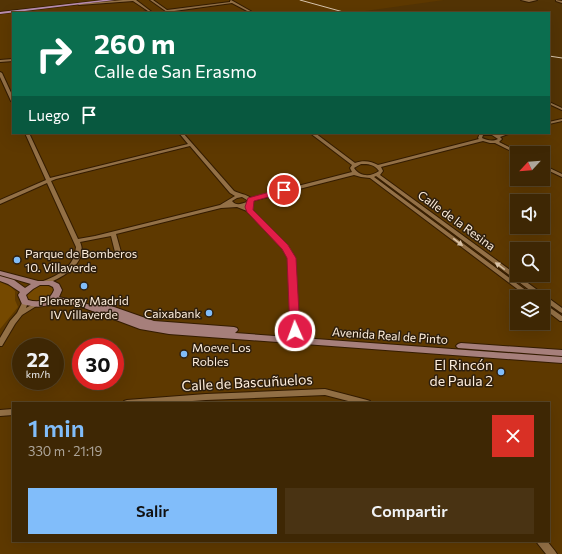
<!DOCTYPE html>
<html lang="es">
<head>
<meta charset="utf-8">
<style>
  :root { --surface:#3e2704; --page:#493313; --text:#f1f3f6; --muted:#ada59a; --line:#574426; --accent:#81bdfa }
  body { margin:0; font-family:Commissioner,sans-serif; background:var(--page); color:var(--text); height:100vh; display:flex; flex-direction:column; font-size:15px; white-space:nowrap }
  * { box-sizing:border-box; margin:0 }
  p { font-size:13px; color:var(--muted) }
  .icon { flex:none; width:22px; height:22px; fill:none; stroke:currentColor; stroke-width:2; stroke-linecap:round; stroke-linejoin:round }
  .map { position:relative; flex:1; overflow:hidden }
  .panel { position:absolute; left:12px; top:402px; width:538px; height:140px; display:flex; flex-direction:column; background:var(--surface); border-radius:0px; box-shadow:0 4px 16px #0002,0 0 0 1px var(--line) }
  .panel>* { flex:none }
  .banner { position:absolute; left:12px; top:12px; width:538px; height:122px; border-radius:0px; box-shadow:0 4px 16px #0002,0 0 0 1px var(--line); background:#0b6e4f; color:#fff; overflow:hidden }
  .needle { width:26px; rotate:244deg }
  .fabs { position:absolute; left:510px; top:146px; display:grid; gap:8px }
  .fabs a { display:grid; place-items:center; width:40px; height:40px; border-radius:0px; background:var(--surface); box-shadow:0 4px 16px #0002,0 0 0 1px var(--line); font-size:20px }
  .speed { position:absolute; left:12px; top:338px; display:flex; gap:8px; font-size:20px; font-weight:700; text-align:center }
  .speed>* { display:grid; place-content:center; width:52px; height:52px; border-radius:50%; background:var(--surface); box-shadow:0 4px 16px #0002,0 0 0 1px var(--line); line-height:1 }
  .speed small { font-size:10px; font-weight:400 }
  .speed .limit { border:6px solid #d22; background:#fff; color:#111 }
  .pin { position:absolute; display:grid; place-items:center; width:34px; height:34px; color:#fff; margin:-17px; border:2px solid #fff; border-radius:50%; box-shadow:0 1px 4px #0007 }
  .me { position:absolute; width:44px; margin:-22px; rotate:358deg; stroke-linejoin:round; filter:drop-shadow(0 0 3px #0008) }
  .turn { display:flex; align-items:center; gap:14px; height:84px; padding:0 16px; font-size:18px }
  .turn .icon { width:52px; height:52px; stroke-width:2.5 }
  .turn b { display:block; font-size:28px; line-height:34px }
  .then { display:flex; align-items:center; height:38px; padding:0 16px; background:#0003; gap:8px; font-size:15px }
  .round { display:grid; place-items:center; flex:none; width:42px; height:42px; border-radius:0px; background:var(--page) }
  .head { display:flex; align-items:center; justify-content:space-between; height:68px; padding:0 16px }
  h1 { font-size:24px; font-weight:600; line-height:30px; color:var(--accent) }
  .action { display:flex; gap:8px; margin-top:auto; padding:8px 16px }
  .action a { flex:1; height:46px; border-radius:0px; background:var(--accent); color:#111; font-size:16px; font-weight:600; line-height:46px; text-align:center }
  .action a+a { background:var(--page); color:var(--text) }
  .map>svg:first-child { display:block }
  .built { fill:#5e3900; fill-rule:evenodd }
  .green { fill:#754900 }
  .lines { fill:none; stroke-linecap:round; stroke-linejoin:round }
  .minor-casing { stroke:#341c00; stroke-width:2 }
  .secondary-casing { stroke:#341c00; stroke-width:2 }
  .primary-casing { stroke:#341c00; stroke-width:1 }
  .minor { fill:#937046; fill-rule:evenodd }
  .secondary { fill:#a67f7b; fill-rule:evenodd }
  .primary { fill:#b98db1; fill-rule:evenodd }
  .rail { stroke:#d9c6ae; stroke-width:1 }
  .oneway { fill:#d9c3a8 }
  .route { fill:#e11d48; stroke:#92132f }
  .poi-dot { fill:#81bdfa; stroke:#2e1f0e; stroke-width:1.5 }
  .labels { text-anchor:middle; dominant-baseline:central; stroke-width:3; stroke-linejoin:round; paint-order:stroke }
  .street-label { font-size:12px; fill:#ffefdd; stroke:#2e1f0e }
  .poi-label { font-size:12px; fill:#ffefdd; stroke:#2e1f0e; text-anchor:start }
  .near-poi-label { font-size:14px; fill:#ffefdd; stroke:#2e1f0e; text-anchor:end }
  .near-street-label { font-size:14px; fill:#ffefdd; stroke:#2e1f0e }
</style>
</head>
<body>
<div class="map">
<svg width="562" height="554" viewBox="0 0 562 554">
  <rect width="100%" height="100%" fill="#533405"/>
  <!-- built -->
  <path class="built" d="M129,0H444L351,13H13V133H549V105L562,111V554H0V14ZM517,153H543V179H517ZM517,201H543V227H517ZM517,249H543V275H517ZM517,297H543V323H517ZM21,347H55V381H21ZM81,347H115V381H81ZM13,403H549V541H13Z"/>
  <!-- green -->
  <path class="green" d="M0,282L11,287L15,291V300L18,307L0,329Z
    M42,285H50L55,288L51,298C43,301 34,305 27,297L28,292Z"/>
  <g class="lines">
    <defs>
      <path id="minor" d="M123,0H136L153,13H138L148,11L133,1L79,5L78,4Z
        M150,0H153L167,10L230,2V1L231,0L254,13H251L232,3L167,12Z
        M521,0H537L529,2Z
        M556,0L562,1V3L556,1Z
        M13,59V61L0,62V60Z
        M0,72L2,73L13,97V102L11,101L0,77Z
        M549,102L562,108V110L549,104Z
        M562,119V121L549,124V122Z
        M25,133H29L50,178L188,144L179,133H183L234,191C240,194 246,194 251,198L352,172L350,168L352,165L310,133H315L355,163C363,160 371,161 378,165L479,139L478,138L480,133C486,133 492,134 497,134C501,135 507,133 511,133L500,137L502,139L499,142L521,153L517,154L495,143H490L483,141L381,167L383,171L380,175L562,308V313L560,312L543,300V297H539L376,176L374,177L535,297H528L370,178L361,177L354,175L252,201L251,204L245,207L251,209L287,246L295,258L299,344L298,346H294L293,344L289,258L283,248L247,211L237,207L221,208L116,234L121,252L118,254L115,252L111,236L80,242C88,260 67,275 53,281C49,283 45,285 41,284L40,283L41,282C59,275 74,268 76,247L47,183L0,204V200L46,180ZM483,135H492L498,139C492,142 487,140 482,138ZM190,146L230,193L235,196L220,205L95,236L78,239L51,181L56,179ZM361,164C368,164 374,164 379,171C371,177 360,177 354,168ZM242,197L247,200V202C241,204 236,206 232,201L237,198Z
        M543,165L562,174V177L543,168Z
        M25,300L28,302L26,308L35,303L38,305L22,315L15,324L2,346H0V338L10,321L17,313L23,301Z
        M543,303L545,304L562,316V321H560L543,308Z
        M325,389L367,400L370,401L371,403H356L325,395L206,400L165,403H123L124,401L127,400L206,394Z
        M13,409V415L0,416V410Z
        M536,541H547L555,551L557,554H546L538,544Z"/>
      <path id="secondary" d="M0,271L38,281H53L59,284L62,290L59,297L91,305L90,303L91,301L94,300L154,321L234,327L237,328L238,330L235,333L562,357V363L169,334L140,329L79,306L55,301C44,309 34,307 22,304L18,295L20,292L8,284L0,281V276L14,280L25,288L31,284L0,275ZM40,285H49L53,287L54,290C50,301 39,303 28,300L26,295L33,289Z
        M461,343L562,350V356L458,348L456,346L458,344Z"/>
      <path id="primary" d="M103,0H115L0,14V12Z"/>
    </defs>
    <!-- minor casing -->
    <use href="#minor" class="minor-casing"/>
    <!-- secondary casing -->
    <use href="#secondary" class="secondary-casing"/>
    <!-- primary casing -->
    <use href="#primary" class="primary-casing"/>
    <!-- minor -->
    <use href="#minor" class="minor"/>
    <!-- secondary -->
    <use href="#secondary" class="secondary"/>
    <!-- primary -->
    <use href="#primary" class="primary"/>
    <!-- rail -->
    <path class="rail" d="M300,0L347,13
      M549,56L562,58"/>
  </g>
  <!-- one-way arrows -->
  <defs><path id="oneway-solid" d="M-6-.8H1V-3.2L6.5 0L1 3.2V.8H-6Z"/></defs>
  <g class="oneway">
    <use href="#oneway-solid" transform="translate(458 242) rotate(37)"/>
    <use href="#oneway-solid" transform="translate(500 266) rotate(-144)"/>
  </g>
  <!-- route -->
  <path class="route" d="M284,188L287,189V192L254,201L253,210L288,245L296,258L300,331L295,335L290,331L287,258L282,249L247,212L245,207L248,198Z"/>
  <!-- markers -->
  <g class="poi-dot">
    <circle cx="17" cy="260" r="4"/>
    <circle cx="84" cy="286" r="4"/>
    <circle cx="209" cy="313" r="4"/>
    <circle cx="184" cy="354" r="4"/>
    <circle cx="501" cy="372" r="4"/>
  </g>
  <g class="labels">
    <!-- street labels -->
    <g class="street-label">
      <text transform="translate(457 220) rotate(36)">Calle de la Resina</text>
      <text transform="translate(390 335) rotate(4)">Avenida Real de Pinto</text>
    </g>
    <!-- poi labels -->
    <g class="poi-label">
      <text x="25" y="253">Parque de Bomberos<tspan x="25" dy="14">10. Villaverde</tspan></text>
      <text x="84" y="300" text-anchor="middle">Plenergy Madrid<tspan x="84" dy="14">IV Villaverde</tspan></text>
      <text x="201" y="313" text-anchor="end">Caixabank</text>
      <text x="192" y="347">Moeve Los<tspan x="192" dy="14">Robles</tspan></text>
    </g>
    <!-- near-poi labels -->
    <g class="near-poi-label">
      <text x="493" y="364">El Rincón<tspan x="493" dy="16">de Paula 2</tspan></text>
    </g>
    <!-- near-street labels -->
    <g class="near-street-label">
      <text transform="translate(247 382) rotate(-3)">Calle de Bascuñuelos</text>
    </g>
  </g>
</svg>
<div class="fabs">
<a><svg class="needle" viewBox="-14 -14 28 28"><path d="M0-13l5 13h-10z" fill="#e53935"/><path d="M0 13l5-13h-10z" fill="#ada59a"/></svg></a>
<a><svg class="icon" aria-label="sound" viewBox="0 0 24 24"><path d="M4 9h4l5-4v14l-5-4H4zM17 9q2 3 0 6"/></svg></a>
<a><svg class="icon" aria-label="search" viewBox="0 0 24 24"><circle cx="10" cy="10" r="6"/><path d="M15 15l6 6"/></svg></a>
<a><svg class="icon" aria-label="layers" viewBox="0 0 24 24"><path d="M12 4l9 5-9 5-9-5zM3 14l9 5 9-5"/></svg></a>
</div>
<div class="speed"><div>22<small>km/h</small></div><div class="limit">30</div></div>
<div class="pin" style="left:284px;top:190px;background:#d93025"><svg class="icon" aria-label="arrive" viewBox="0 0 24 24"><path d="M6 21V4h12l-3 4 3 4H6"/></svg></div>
<svg class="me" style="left:295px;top:331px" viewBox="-20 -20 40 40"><circle r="17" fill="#e11d48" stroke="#fff" stroke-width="3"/><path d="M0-11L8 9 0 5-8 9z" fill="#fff"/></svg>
<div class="banner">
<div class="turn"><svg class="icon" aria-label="right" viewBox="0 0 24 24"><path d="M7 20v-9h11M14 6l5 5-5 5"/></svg><div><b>260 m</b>Calle de San Erasmo</div></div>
<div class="then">Luego<svg class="icon" aria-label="arrive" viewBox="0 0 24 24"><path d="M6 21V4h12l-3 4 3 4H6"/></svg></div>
</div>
<section class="panel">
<div class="head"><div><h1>1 min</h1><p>330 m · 21:19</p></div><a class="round" style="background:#d93025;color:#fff"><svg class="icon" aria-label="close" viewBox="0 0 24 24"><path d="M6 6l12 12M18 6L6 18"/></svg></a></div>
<div class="action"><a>Salir</a><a>Compartir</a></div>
</section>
</div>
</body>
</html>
